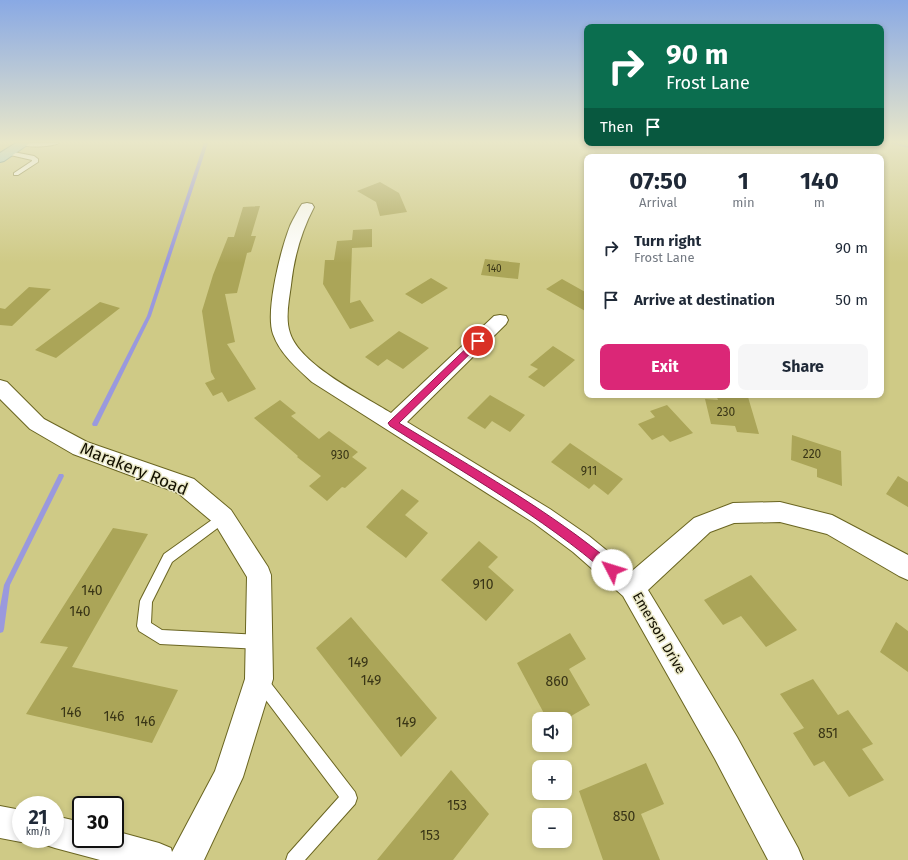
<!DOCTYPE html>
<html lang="en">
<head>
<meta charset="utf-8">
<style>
  :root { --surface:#fff; --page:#f6f6f7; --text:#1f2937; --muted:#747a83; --accent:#db2777 }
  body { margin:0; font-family:"Fira Sans",sans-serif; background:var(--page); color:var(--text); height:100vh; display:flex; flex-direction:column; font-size:15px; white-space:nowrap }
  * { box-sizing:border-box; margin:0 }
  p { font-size:13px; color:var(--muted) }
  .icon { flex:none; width:22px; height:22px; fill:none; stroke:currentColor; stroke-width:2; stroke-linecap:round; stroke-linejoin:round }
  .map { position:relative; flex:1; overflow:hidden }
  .side { position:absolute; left:584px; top:154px; width:300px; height:244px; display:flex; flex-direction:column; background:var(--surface); border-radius:8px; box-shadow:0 2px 6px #0003 }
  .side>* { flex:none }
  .banner { position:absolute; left:584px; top:24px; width:300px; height:122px; border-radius:8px; box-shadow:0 2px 6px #0003; background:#0b6e4f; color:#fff; overflow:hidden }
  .buttons { position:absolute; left:532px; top:712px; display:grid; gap:8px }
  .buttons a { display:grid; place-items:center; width:40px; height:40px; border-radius:8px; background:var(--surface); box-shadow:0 2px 6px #0003; font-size:20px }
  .speed { position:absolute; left:12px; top:796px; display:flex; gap:8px; font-size:20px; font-weight:700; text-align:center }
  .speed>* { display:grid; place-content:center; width:52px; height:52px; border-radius:50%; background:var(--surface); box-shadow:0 2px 6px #0003; line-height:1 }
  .speed small { font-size:10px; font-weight:400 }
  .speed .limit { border:2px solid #111; border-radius:6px; background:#fff; color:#111 }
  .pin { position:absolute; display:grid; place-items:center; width:34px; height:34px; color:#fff; margin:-17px; border:2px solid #fff; border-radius:50%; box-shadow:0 1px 4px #0007 }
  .me { position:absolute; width:44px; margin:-22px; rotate:310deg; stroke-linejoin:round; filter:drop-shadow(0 0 3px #0008) }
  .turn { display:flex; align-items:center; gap:14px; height:84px; padding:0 16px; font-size:18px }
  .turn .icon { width:52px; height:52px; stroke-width:2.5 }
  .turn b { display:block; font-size:28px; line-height:34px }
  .then { display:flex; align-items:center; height:38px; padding:0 16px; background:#0003; gap:8px; font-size:15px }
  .eta { display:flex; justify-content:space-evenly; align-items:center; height:68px; text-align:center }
  .eta b { font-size:24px; font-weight:700; line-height:28px }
  .action { display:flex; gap:8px; margin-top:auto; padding:8px 16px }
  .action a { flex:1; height:46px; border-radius:8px; background:var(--accent); color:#fff; font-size:16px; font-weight:700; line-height:46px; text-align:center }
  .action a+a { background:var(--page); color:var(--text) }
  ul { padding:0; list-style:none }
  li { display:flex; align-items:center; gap:12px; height:52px; padding:0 16px }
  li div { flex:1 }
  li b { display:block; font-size:15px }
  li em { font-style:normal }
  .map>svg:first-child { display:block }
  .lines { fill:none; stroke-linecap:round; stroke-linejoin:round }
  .stream { fill:#9a99dd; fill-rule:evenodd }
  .building { fill:#aba558 }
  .lane-casing { stroke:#6a6521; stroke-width:2 }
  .street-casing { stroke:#6a6521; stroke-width:2 }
  .primary-casing { stroke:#326d7d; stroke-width:2 }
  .lane { fill:#fff; fill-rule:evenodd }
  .street { fill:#fff; fill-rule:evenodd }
  .primary { fill:#8ec5d9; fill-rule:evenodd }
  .route { fill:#db2777; stroke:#8e194d }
  .labels { text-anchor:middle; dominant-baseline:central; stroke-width:3; stroke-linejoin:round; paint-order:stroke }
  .far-number-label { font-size:10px; fill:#393516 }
  .number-label { font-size:12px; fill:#393516 }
  .near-number-label { font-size:14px; fill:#393516 }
  .street-label { font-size:14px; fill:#131000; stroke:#ebe9c8 }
  .near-street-label { font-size:17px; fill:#131000; stroke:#ebe9c8 }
</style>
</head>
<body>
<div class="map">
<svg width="908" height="860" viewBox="0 0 908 860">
  <rect width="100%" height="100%" fill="#cfca86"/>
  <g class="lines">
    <!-- stream -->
    <path class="stream" d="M204,143H208L151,316L97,426H93L92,424L147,316Z
      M891,143H896L908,146V148Z
      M59,474H63L64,476L10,585L4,629L3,632L0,633V607L4,585Z"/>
  </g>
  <!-- building -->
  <path class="building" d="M380,182L399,193L407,212L380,216L376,202L357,191Z
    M260,206L251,236H256L251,252L247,253L237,293L225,294L235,342L227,344L256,389L228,402L222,392L213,396L205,383L215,379L211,372L202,311L213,275L228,237H234L243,207Z
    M372,229V247L352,248L350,303L360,300L374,321L350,329L323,284L325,260H334L337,241L352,240L353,230Z
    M485,259L520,263L518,279L481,275Z
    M431,278L448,288L422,304L405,294Z
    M562,279L587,293V312L546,289Z
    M29,287L51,289L12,326L0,325V308L5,309Z
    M100,302L120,308L56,358L35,350Z
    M399,331L429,348L403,369L387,359L378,366L365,357Z
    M553,346L575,360L544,387L528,377L538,369L530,365Z
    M490,395L525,415L510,432L492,421L485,429L467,418Z
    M716,395L748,397L759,434L737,432L735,426L711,424L705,399L718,400Z
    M280,400L296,413L291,416L319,439L329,431L358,452L352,457L367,468L345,488L342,487L327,501L309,486L321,476L297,457L298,456L254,418Z
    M667,405L693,433L670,442L663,435L652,440L638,424L655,417L650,411Z
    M792,435L841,451L842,486L817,477V469L791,460Z
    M570,443L623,479L608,495L594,484L589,489L551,462Z
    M898,476L908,482V507L886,494Z
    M402,489L419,501L405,515L428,533L406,558L366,527Z
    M113,528L148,534L72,667L178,690L152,743L26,714L68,647L40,643Z
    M479,541L498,557L488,567L514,590L486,621L441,580Z
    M751,575L797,630L766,647L741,616L723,625L704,600Z
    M351,617L437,718L401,757L316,648Z
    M896,622L908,631V672L880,652Z
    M570,633L586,659L569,669L590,705L566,719H547L517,663Z
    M813,679L838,715L848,710L873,744L862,749L884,780L849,797L824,761L814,766L793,733L804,728L780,694Z
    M646,763L664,804L641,814L660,860H603L579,791Z
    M451,770L489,814L453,860H377Z"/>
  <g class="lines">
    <defs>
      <path id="lane" d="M20,143H59C52,147 26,148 19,144Z
        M8,151L34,156L38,159V162L18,175H14V173L32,161V160L6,154V152Z
        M223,512L227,513L229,517L227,521L172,562L152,602L151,623L162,630L259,635L264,637L266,642L264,647L259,649L160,644L139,631L137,626L140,601L142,597L164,554Z
        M261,675L266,677L355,792L357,798L355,804L305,860H286L288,854L339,797L256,687L254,682L256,677Z"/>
      <path id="street" d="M307,203L312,204L314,207C301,232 294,257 291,285C289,300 285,319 290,333C300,365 364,396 391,413L494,316L500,315L506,316L508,320L506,324L407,422L550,509L589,536L632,571L694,518L733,503L780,502L832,515L908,555V580L899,576L827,534L780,522L734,523L710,532L648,590L737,737L798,848L803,860H768L715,759L623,596L573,552L534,523L312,382C297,368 280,354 273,334C265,311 281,249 290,226C293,219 297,213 300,207L302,204Z
        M0,380L7,382L44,419L87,442L194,479L231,510L268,567L271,575L273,679L243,777L204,860H100L55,848L43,844L42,839H55V816L81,822V839H115V831L159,843L171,848L172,852L215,771L245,679L247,577L215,524L178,493L73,454L30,429L0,399Z
        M0,806L21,810V839H29L21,842L0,838Z"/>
      <path id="primary" d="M16,143H30L4,161L0,162V153Z"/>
    </defs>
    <!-- lane casing -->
    <use href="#lane" class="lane-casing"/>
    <!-- street casing -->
    <use href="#street" class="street-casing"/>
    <!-- primary casing -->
    <use href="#primary" class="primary-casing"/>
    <!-- lane -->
    <use href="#lane" class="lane"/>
    <!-- street -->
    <use href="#street" class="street"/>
    <!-- primary -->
    <use href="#primary" class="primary"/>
  </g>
  <!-- sky -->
  <linearGradient id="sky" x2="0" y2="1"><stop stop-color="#89a9e4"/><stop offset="0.54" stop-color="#e9e7c9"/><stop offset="1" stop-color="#e9e7c9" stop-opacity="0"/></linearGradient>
  <rect width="908" height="263" fill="url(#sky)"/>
  <!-- route -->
  <path class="route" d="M478,338L482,341L481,343L399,423C473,468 549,510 616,566L617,570L616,574L612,575L608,574C541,516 464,473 390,426L388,423L390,421L476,339Z"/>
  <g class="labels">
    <!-- far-number labels -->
    <g class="far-number-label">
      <text x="494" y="269">140</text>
    </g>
    <!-- number labels -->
    <g class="number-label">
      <text x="726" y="412">230</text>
      <text x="812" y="454">220</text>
      <text x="340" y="455">930</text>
      <text x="589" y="471">911</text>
    </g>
    <!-- near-number labels -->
    <g class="near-number-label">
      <text x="483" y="584">910</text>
      <text x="92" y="590">140</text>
      <text x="80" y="611">140</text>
      <text x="358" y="662">149</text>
      <text x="371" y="680">149</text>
      <text x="557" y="681">860</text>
      <text x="71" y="712">146</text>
      <text x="114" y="716">146</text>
      <text x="145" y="721">146</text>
      <text x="406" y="722">149</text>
      <text x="828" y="733">851</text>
      <text x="457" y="805">153</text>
      <text x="624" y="816">850</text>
      <text x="430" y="835">153</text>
    </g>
    <!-- street labels -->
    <g class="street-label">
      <text transform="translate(659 633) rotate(60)">Emerson Drive</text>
    </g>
    <!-- near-street labels -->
    <g class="near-street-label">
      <text transform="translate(134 469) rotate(22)">Marakery Road</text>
    </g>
  </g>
</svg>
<div class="buttons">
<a><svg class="icon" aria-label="sound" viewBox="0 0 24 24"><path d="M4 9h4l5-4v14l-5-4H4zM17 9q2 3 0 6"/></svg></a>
<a>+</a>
<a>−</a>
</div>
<div class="speed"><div>21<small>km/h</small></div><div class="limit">30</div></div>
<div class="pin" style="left:478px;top:341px;background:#d93025"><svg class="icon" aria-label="arrive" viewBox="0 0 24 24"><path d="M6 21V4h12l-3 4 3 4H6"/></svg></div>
<svg class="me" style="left:612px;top:570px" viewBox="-20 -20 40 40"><circle r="19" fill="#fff"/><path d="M0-13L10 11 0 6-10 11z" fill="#db2777"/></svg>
<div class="banner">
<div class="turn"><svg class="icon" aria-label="right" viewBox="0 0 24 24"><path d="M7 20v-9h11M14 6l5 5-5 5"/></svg><div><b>90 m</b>Frost Lane</div></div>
<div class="then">Then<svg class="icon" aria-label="arrive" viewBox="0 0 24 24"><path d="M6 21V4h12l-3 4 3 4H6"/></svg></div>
</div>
<section class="side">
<div class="eta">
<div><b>07:50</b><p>Arrival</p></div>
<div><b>1</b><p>min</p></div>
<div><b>140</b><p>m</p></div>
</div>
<ul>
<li><svg class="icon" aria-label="right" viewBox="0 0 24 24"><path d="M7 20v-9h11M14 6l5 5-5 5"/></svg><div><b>Turn right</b><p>Frost Lane</p></div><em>90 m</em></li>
<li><svg class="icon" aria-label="arrive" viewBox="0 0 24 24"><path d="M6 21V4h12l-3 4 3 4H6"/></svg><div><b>Arrive at destination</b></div><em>50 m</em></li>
</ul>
<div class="action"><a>Exit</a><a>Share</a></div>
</section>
</div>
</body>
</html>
